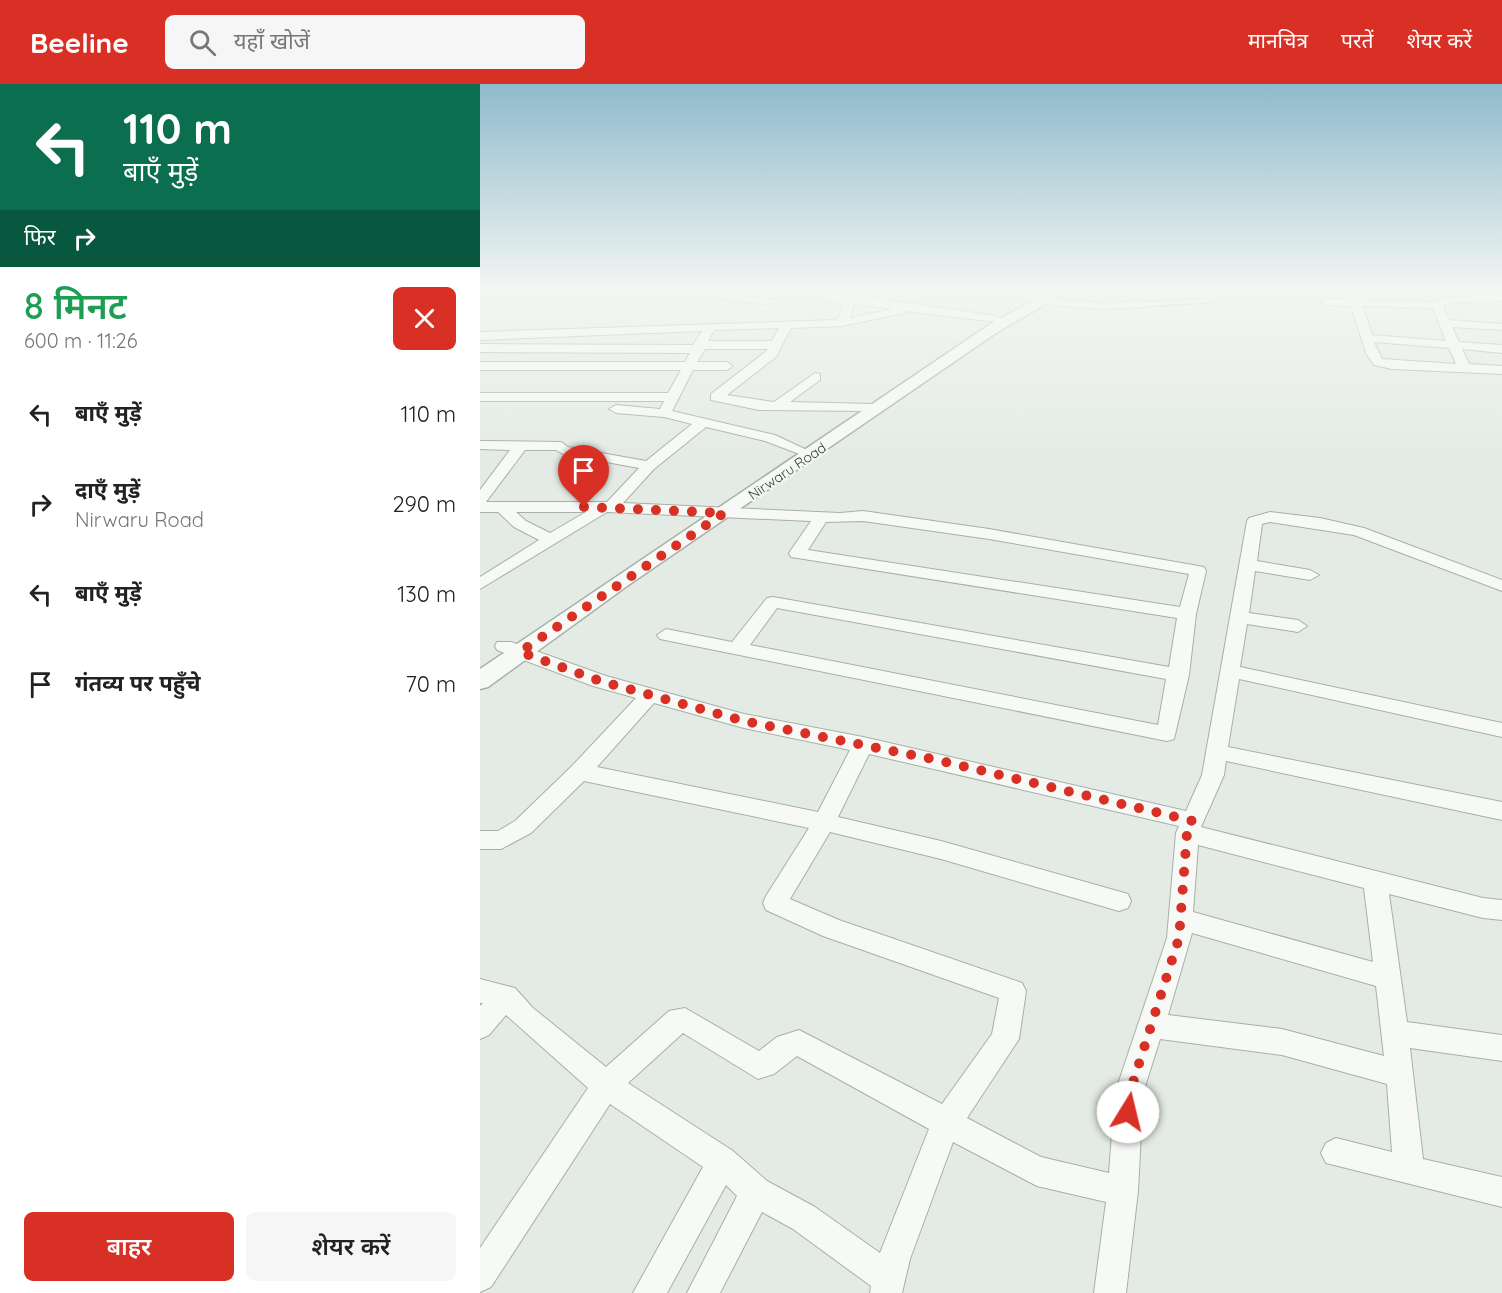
<!DOCTYPE html>
<html lang="hi">
<head>
<meta charset="utf-8">
<style>
  :root { --surface:#fff; --page:#f6f6f6; --text:#222; --muted:#767676; --accent:#d93025 }
  body { margin:0; font-family:Quicksand,"Noto Sans Devanagari",sans-serif; background:var(--page); color:var(--text); height:100vh; display:flex; flex-direction:column; font-size:22px; white-space:nowrap }
  * { box-sizing:border-box; margin:0 }
  p { font-size:20px; color:var(--muted) }
  .icon { flex:none; width:33px; height:33px; fill:none; stroke:currentColor; stroke-width:2; stroke-linecap:round; stroke-linejoin:round }
  .map { position:relative; flex:1; overflow:hidden }
  .panel { display:flex; flex-direction:column; background:var(--surface); width:480px }
  .panel>* { flex:none }
  .banner { background:#0b6e4f; color:#fff; overflow:hidden }
  .pin { position:absolute; display:grid; place-items:center; width:51px; height:51px; color:#fff; margin:-62px -26px; border-radius:50% 50% 50% 0; rotate:-45deg; box-shadow:0 0 6px #0007 }
  .pin .icon { rotate:45deg }
  .me { position:absolute; width:66px; margin:-33px; rotate:9deg; stroke-linejoin:round; filter:drop-shadow(0 0 4px #0008) }
  .turn { display:flex; align-items:center; gap:21px; height:126px; padding:0 24px; font-size:27px }
  .turn .icon { width:78px; height:78px; stroke-width:2.5 }
  .turn b { display:block; font-size:42px; line-height:51px }
  .then { display:flex; align-items:center; height:57px; padding:0 24px; background:#0003; gap:12px; font-size:22px }
  .round { display:grid; place-items:center; flex:none; width:63px; height:63px; border-radius:9px; background:var(--page) }
  .headline { display:flex; align-items:center; justify-content:space-between; height:102px; padding:0 24px }
  h1 { font-size:36px; font-weight:600; line-height:45px; color:#1e9e55 }
  .button { display:flex; gap:12px; margin-top:auto; padding:12px 24px }
  .button a { flex:1; height:69px; border-radius:9px; background:var(--accent); color:#fff; font-size:24px; font-weight:600; line-height:69px; text-align:center }
  .button a+a { background:var(--page); color:var(--text) }
  ul { padding:0; list-style:none }
  li { display:flex; align-items:center; gap:18px; height:90px; padding:0 24px }
  li div { flex:1 }
  li b { display:block; font-size:22px }
  li em { font-style:normal }
  header { display:flex; align-items:center; gap:36px; box-sizing:border-box; height:84px; padding:0 30px; background:var(--accent); color:#fff }
  header strong { font-size:28px }
  nav { display:flex; gap:33px; margin-inline-start:auto; font-size:21px }
  .search { width:420px; height:54px; background:var(--page); display:flex; align-items:center; gap:15px; box-sizing:border-box; padding:0 21px; border-radius:9px; color:var(--muted); font-size:22px }
  main { display:flex; flex:1; min-height:0 }
  .map>svg:first-child { display:block }
  .lines { fill:none; stroke-linecap:round; stroke-linejoin:round }
  .service-casing { stroke:#a6b1a6; stroke-width:3 }
  .minor-casing { stroke:#a6b1a6; stroke-width:2 }
  .tertiary-casing { stroke:#a6b1a6; stroke-width:3 }
  .service { fill:#f7f9f7; fill-rule:evenodd }
  .minor { fill:#f7f9f7; fill-rule:evenodd }
  .tertiary { fill:#f7f9f7; fill-rule:evenodd }
  .route { stroke:#d93025; stroke-width:10; stroke-dasharray:0 18 }
  .labels { text-anchor:middle; dominant-baseline:central; stroke-width:4.5; stroke-linejoin:round; paint-order:stroke }
  .far-street-label { font-size:14px; fill:#2d412e; stroke:#f4f8f4 }
</style>
</head>
<body>
<header>
<strong>Beeline</strong>
<div class="search"><svg class="icon" aria-label="search" viewBox="0 0 24 24"><circle cx="10" cy="10" r="6"/><path d="M15 15l6 6"/></svg>यहाँ खोजें</div>
<nav><a>मानचित्र</a><a>परतें</a><a>शेयर करें</a></nav>
</header>
<main>
<section class="panel">
<div class="banner">
<div class="turn"><svg class="icon" aria-label="left" viewBox="0 0 24 24"><path d="M17 20v-9H6M10 6l-5 5 5 5"/></svg><div><b>110 m</b>बाएँ मुड़ें</div></div>
<div class="then">फिर<svg class="icon" aria-label="right" viewBox="0 0 24 24"><path d="M7 20v-9h11M14 6l5 5-5 5"/></svg></div>
</div>
<div class="headline"><div><h1>8 मिनट</h1><p>600 m · 11:26</p></div><a class="round" style="background:#d93025;color:#fff"><svg class="icon" aria-label="close" viewBox="0 0 24 24"><path d="M6 6l12 12M18 6L6 18"/></svg></a></div>
<ul>
<li><svg class="icon" aria-label="left" viewBox="0 0 24 24"><path d="M17 20v-9H6M10 6l-5 5 5 5"/></svg><div><b>बाएँ मुड़ें</b></div><em>110 m</em></li>
<li><svg class="icon" aria-label="right" viewBox="0 0 24 24"><path d="M7 20v-9h11M14 6l5 5-5 5"/></svg><div><b>दाएँ मुड़ें</b><p>Nirwaru Road</p></div><em>290 m</em></li>
<li><svg class="icon" aria-label="left" viewBox="0 0 24 24"><path d="M17 20v-9H6M10 6l-5 5 5 5"/></svg><div><b>बाएँ मुड़ें</b></div><em>130 m</em></li>
<li><svg class="icon" aria-label="arrive" viewBox="0 0 24 24"><path d="M6 21V4h12l-3 4 3 4H6"/></svg><div><b>गंतव्य पर पहुँचे</b></div><em>70 m</em></li>
</ul>
<div class="button"><a>बाहर</a><a>शेयर करें</a></div>
</section>
<div class="map">
<svg width="1022" height="1209" viewBox="0 0 1022 1209">
  <rect width="100%" height="100%" fill="#e4ebe4"/>
  <g class="lines">
    <defs>
      <path id="service" d="M730,215L732,216V218L666,222L663,220L666,218Z"/>
      <path id="minor" d="M304,204H323L516,232L522,235L516,238L425,227L424,229L362,242L311,244L296,273L247,311L294,318L335,289L340,290V296L310,318L393,320V326L388,327L279,326L231,316V310L289,265H225L217,278H247L253,282L247,286H213L192,327L295,351L329,367L322,371L285,357L226,343L174,385L143,419L360,429L383,427L509,445L724,483L726,487L716,530L709,591L694,655L687,657L180,555L177,551L186,545L252,558L287,514L293,513L689,583L697,534L311,473L309,469L331,437L127,428L0,505V493L59,456L34,443L18,428H0V406L30,366L0,365V357L81,358L88,363L166,377L212,340L184,333L136,329L129,325L136,321L180,325L184,317H0V309H188L201,286H0V278H205L210,269L0,268V260L213,261L222,247L0,256V248L357,236L364,219L339,215ZM374,220L413,225L370,234ZM299,244L292,257H228L234,246ZM45,366H76L83,370L159,384L127,418H6ZM36,428H106L70,449L46,437ZM383,437L509,455L709,490L700,523L328,466L346,438ZM297,524L686,595L678,641L270,561Z
        M493,204H517L555,212L556,214L622,219L666,217L672,220L666,223L622,225L559,220L554,217Z
        M714,204H739L742,207L737,210Z
        M866,204H877L880,216L955,218L967,213L1022,211V217L969,219L963,222L969,236L1022,240V246L972,243L979,258L1022,261V269L982,265L989,280L1022,282V290L912,285L894,281L886,269L871,222L847,221L841,218L847,215H869ZM883,222L953,224L966,257L892,251ZM894,258L969,264L976,280L902,275Z
        M220,207L292,215L298,218L292,221L216,212V208Z
        M790,428L840,434L884,444L1022,496V507L874,451L790,438L782,440L777,477L830,486L839,491L830,496L775,487L769,529L818,536L827,542L818,548L767,540L760,583L1022,639V653L759,595L748,663L1022,718V736L746,677L744,691L721,743L1003,814L1022,816V836L1003,834L909,810L927,938L1022,951V977L930,964L943,1075L1022,1093V1123L846,1079L841,1069L846,1059L856,1054L912,1068L907,1000L802,971L680,955L663,1009L658,1107L646,1209H614L626,1118L557,1102L473,1058L430,1175L422,1209H390L391,1202L313,1145L282,1128L240,1209H207L257,1112L246,1101L187,1209H153L223,1083L130,1020L11,1203L0,1208V1164L108,1004L26,931L9,951L0,955V922L3,919H0V895L35,904L53,924L126,983L189,927L205,924L279,967L297,953L319,946L462,1020L512,950L519,914L343,852L286,826L283,819L286,812L329,744L104,697L51,749L21,765H0V747H18L35,737L92,682L156,614L113,602L17,566L15,562L17,558H31L126,592L264,630L383,653L706,727L722,691L767,437L769,434ZM174,619L264,644L370,666L338,728L117,683ZM389,670L699,742L696,749L687,854L635,1009L629,1089L561,1073L487,1034L539,955L546,907L542,899L359,836L310,815L350,748L461,775L639,827L648,824L651,817L648,810L461,757L358,733ZM718,761L884,804L893,878L713,828ZM712,849L896,902L904,972L802,945L688,931ZM203,949L278,995L294,990L317,972L449,1045L400,1169L335,1123L287,1097L253,1067L148,999Z"/>
      <path id="tertiary" d="M576,204H594L519,247L147,502L8,603L0,605V585L509,241Z"/>
    </defs>
    <!-- service casing -->
    <use href="#service" class="service-casing"/>
    <!-- minor casing -->
    <use href="#minor" class="minor-casing"/>
    <!-- tertiary casing -->
    <use href="#tertiary" class="tertiary-casing"/>
    <!-- service -->
    <use href="#service" class="service"/>
    <!-- minor -->
    <use href="#minor" class="minor"/>
    <!-- tertiary -->
    <use href="#tertiary" class="tertiary"/>
  </g>
  <!-- sky -->
  <linearGradient id="sky" x2="0" y2="1"><stop stop-color="#8ebbcc"/><stop offset="0.55" stop-color="#f3f6f3"/><stop offset="1" stop-color="#f3f6f3" stop-opacity="0"/></linearGradient>
  <rect width="1022" height="374" fill="url(#sky)"/>
  <g class="lines">
    <!-- route -->
    <path class="route" d="M104,423L244,429L40,568L120,597L264,637L457,676L713,737L707,749L699,854L650,1008L648,1028"/>
  </g>
  <g class="labels">
    <!-- far-street labels -->
    <g class="far-street-label">
      <text transform="translate(307 387) rotate(-34)">Nirwaru Road</text>
    </g>
  </g>
</svg>
<div class="pin" style="left:104px;top:423px;background:#d93025"><svg class="icon" aria-label="arrive" viewBox="0 0 24 24"><path d="M6 21V4h12l-3 4 3 4H6"/></svg></div>
<svg class="me" style="left:648px;top:1028px" viewBox="-20 -20 40 40"><circle r="19" fill="#fff"/><path d="M0-13L10 11 0 6-10 11z" fill="#d93025"/></svg>
</div>
</main>
</body>
</html>
